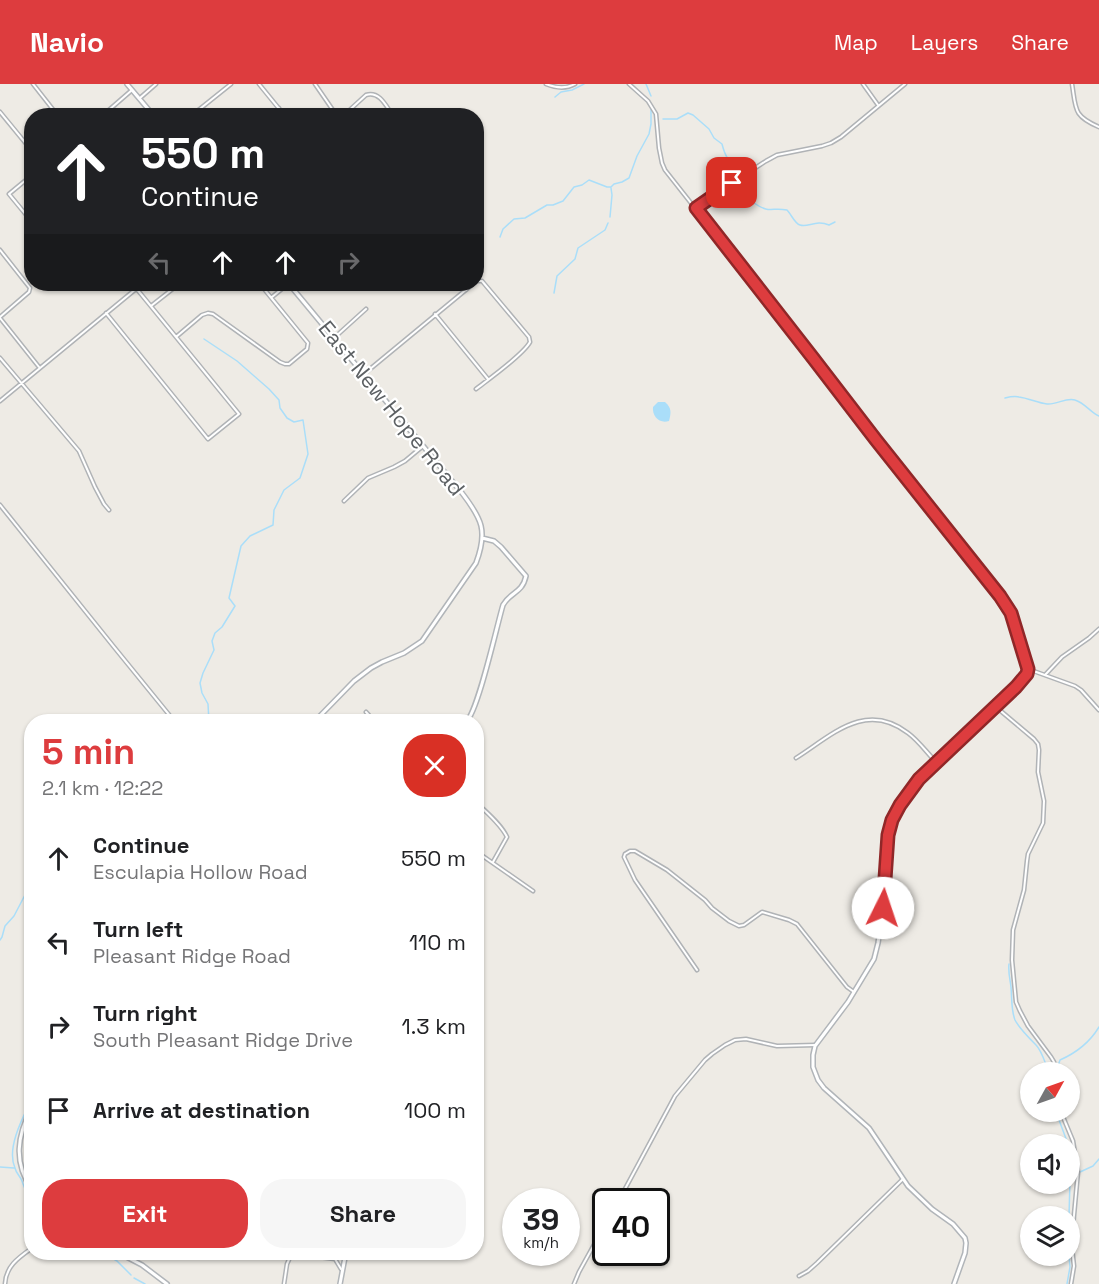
<!DOCTYPE html>
<html lang="en">
<head>
<meta charset="utf-8">
<style>
  :root { --surface:#fff; --page:#f6f6f6; --text:#202124; --muted:#757577; --accent:#dd3c3e }
  body { margin:0; font-family:"Space Grotesk",sans-serif; background:var(--page); color:var(--text); height:100vh; display:flex; flex-direction:column; font-size:22px; white-space:nowrap }
  * { box-sizing:border-box; margin:0 }
  p { font-size:20px; color:var(--muted) }
  .icon { flex:none; width:33px; height:33px; fill:none; stroke:currentColor; stroke-width:2; stroke-linecap:round; stroke-linejoin:round }
  .map { position:relative; flex:1; overflow:hidden }
  .sheet { position:absolute; left:24px; top:630px; width:460px; height:546px; display:flex; flex-direction:column; background:var(--surface); border-radius:24px; box-shadow:0 2px 4px #0004 }
  .sheet>* { flex:none }
  .hud { position:absolute; left:24px; top:24px; width:460px; height:183px; border-radius:24px; box-shadow:0 2px 4px #0004; background:#202124; color:#fff; overflow:hidden }
  .needle { width:39px; rotate:50deg }
  .buttons { position:absolute; left:1020px; top:978px; display:grid; gap:12px }
  .buttons a { display:grid; place-items:center; width:60px; height:60px; border-radius:50%; background:var(--surface); box-shadow:0 2px 4px #0004; font-size:30px }
  .speed { position:absolute; left:502px; top:1104px; display:flex; gap:12px; font-size:30px; font-weight:700; text-align:center }
  .speed>* { display:grid; place-content:center; width:78px; height:78px; border-radius:50%; background:var(--surface); box-shadow:0 2px 4px #0004; line-height:1 }
  .speed small { font-size:15px; font-weight:400 }
  .speed .limit { border:3px solid #111; border-radius:9px; background:#fff; color:#111 }
  .pin { position:absolute; display:grid; place-items:center; width:51px; height:51px; color:#fff; margin:-26px; border-radius:12px; box-shadow:0 3px 9px #0006 }
  .me { position:absolute; width:66px; margin:-33px; rotate:4deg; stroke-linejoin:round; filter:drop-shadow(0 0 4px #0008) }
  .turn { display:flex; align-items:center; gap:21px; height:126px; padding:0 18px; font-size:27px }
  .turn .icon { width:78px; height:78px; stroke-width:2.5 }
  .turn b { display:block; font-size:42px; line-height:51px }
  .lanes { display:flex; align-items:center; height:57px; padding:0 18px; background:#0003; justify-content:center; gap:30px; direction:ltr }
  .lanes .off { opacity:.35 }
  .round { display:grid; place-items:center; flex:none; width:63px; height:63px; border-radius:24px; background:var(--page) }
  .head { display:flex; align-items:center; justify-content:space-between; height:102px; padding:0 18px }
  h1 { font-size:36px; font-weight:700; line-height:45px; color:var(--accent) }
  .button { display:flex; gap:12px; margin-top:auto; padding:12px 18px }
  .button a { flex:1; height:69px; border-radius:24px; background:var(--accent); color:#fff; font-size:24px; font-weight:700; line-height:69px; text-align:center }
  .button a+a { background:var(--page); color:var(--text) }
  ul { padding:0; list-style:none }
  li { display:flex; align-items:center; gap:18px; height:84px; padding:0 18px }
  li div { flex:1 }
  li b { display:block; font-size:22px }
  li em { font-style:normal }
  header { display:flex; align-items:center; gap:36px; box-sizing:border-box; height:84px; padding:0 30px; background:var(--accent); color:#fff }
  header strong { font-size:28px }
  nav { display:flex; gap:33px; margin-inline-start:auto; font-size:21px }
  .map>svg:first-child { display:block }
  .water { fill:#aadef9 }
  .lines { fill:none; stroke-linecap:round; stroke-linejoin:round }
  .stream { stroke:#aadef9; stroke-width:1.5 }
  .street-casing { stroke:#b0b3b6; stroke-width:5 }
  .secondary-casing { stroke:#b1b5b9; stroke-width:6 }
  .street { stroke:#fff; stroke-width:2 }
  .secondary { stroke:#fff; stroke-width:3 }
  .route-casing { stroke:#902728; stroke-width:15 }
  .route { stroke:#dd3c3e; stroke-width:10 }
  .labels { text-anchor:middle; dominant-baseline:central; stroke-width:4.5; stroke-linejoin:round; paint-order:stroke }
  .street-label { font-size:22px; fill:#5d6164; stroke:#fff }
</style>
</head>
<body>
<header>
<strong>Navio</strong>
<nav><a>Map</a><a>Layers</a><a>Share</a></nav>
</header>
<div class="map">
<svg width="1099" height="1200" viewBox="0 0 1099 1200">
  <rect width="100%" height="100%" fill="#eeebe5"/>
  <!-- water -->
  <path class="water" d="M658,318H665C672,324 671,329 669,337C659,340 652,332 653,323Z"/>
  <g class="lines">
    <!-- stream -->
    <path class="stream" d="M646,0L651,12
      M555,13L561,8L572,6L584,0
      M663,35H677L688,29L693,31L709,45L714,54L722,60C725,72 729,79 739,86
      M748,97C756,104 753,109 754,119C770,130 771,123 787,126C791,130 795,140 800,141C808,144 816,135 829,141L835,138
      M610,133L612,111L611,104
      M500,153L503,145L514,135L525,134L547,121H553L563,117L574,103L582,101L589,96L607,103H611L614,100L622,98L629,94L637,72L649,50L651,40V25
      M554,209L557,192L575,175L578,164L605,146L608,139
      M204,255L237,277L269,305L279,316L280,324L287,334L294,338L303,336L308,370L300,394L284,406L274,426L273,441L250,452L241,462L229,514L235,522L222,543L215,549L212,557L214,566L203,589L200,599L202,609L208,620L209,638
      M1005,314C1009,313 1015,312 1019,313C1028,314 1038,319 1047,320C1057,321 1066,313 1075,316C1085,319 1091,329 1099,332
      M0,856L2,853L5,842L14,832L26,809L32,806
      M1009,880C1008,888 1010,895 1011,903C1012,914 1011,926 1015,936C1019,944 1030,955 1036,961C1042,967 1045,979 1048,986
      M1058,982L1060,976C1076,969 1090,958 1099,943
      M1049,988L1048,986L1053,984
      M32,1015C23,1033 6,1064 15,1084C16,1089 20,1092 22,1097C25,1105 27,1111 32,1119
      M1056,1028L1068,1060
      M0,1083L14,1084
      M1080,1088L1093,1082L1099,1075
      M1069,1132L1070,1096L1072,1090L1070,1082
      M102,1168L117,1177L131,1191
      M134,1194L145,1200
      M1067,1200L1070,1183L1069,1172"/>
    <defs>
      <path id="street" d="M33,0L55,28
        M259,0L285,32
        M315,0L337,32
        M546,0C556,4 566,5 575,0
        M629,0L648,17L656,30L659,64L662,79L665,86L813,274L866,344L1003,515C1016,537 1022,560 1028,585L1075,602L1081,606L1099,626
        M863,0L878,21
        M1072,0C1076,25 1073,32 1099,43
        M140,14L156,0
        M0,28L32,67
        M102,32L132,6
        M191,32L231,0
        M271,32L279,24
        M343,32L366,11C380,7 386,22 393,32
        M32,91L9,110L32,138
        M697,124L715,110L766,77L777,71L822,62L831,59L841,53L905,0
        M0,166L30,204L29,208L0,233
        M272,213L288,200
        M151,222L179,200
        M106,229L208,355L239,330L136,204
        M435,230L488,295
        M0,234L39,283
        M176,253L202,231L208,229L213,230L280,278L285,280H289L307,265L308,259L260,200
        M334,254L366,225
        M0,274L79,367L95,403L104,420L109,426
        M364,290L473,200
        M476,305C489,295 523,271 530,258L529,253L482,197H477
        M0,317L142,200
        M344,417L368,394L394,383L405,377L423,362
        M0,421L114,563L175,638
        M1028,585C1025,600 1007,612 996,623L1034,655L1038,660L1039,666L1038,688L1044,717L1043,739L1028,770L1027,777L1024,806L1013,846L1012,876L1016,918L1020,927L1028,942L1051,973L1054,978L1055,988
        M1045,591L1062,573L1089,554L1099,545
        M366,628L375,638
        M796,674C831,652 865,616 908,649C919,657 927,669 937,679
        M477,719C487,729 501,740 507,753L493,778
        M477,768L533,807
        M697,886L635,796L624,773L625,770L630,767H635L667,786L705,816L712,824L729,837L739,842L744,841L762,828L789,836L797,840L847,903L854,908
        M1061,1028L1073,1057L1078,1088L1073,1142L1072,1164L1074,1182L1071,1200
        M618,1118L675,1012L705,976L712,970L725,961L735,956L746,955L777,962L816,961
        M335,1175L341,1185
        M799,1192L808,1187L817,1179L903,1095
        M5,1200C6,1182 18,1174 32,1164
        M284,1200L287,1180L291,1171L295,1170L335,1175L340,1168
        M574,1200L579,1188L606,1139"/>
      <path id="secondary" d="M127,0L154,32
        M289,200L462,409C482,435 488,447 476,479L422,557L404,569L382,578L371,584L354,597L314,638
        M466,638C478,628 497,541 503,521C511,507 522,510 526,492L501,463L494,457L482,454
        M32,1023C17,1052 13,1078 32,1106
        M117,1168L142,1181L167,1200
        M340,1200L346,1168
        M954,1200L965,1169L966,1159L965,1154L953,1140L932,1125L908,1102L869,1044L824,1004L818,996L813,983V971L815,962L848,918L874,875L878,859L883,824L888,751L892,736L900,721L909,707L919,695L996,623"/>
    </defs>
    <!-- street casing -->
    <use href="#street" class="street-casing"/>
    <!-- secondary casing -->
    <use href="#secondary" class="secondary-casing"/>
    <!-- street -->
    <use href="#street" class="street"/>
    <!-- secondary -->
    <use href="#secondary" class="secondary"/>
  </g>
  <g class="lines">
    <defs>
      <path id="route" d="M732,99L696,124L813,274L876,356L1000,512L1011,529L1028,585L1027,590L1016,603L919,695L900,721L892,736L888,751L883,824"/>
    </defs>
    <!-- route casing -->
    <use href="#route" class="route-casing"/>
    <!-- route -->
    <use href="#route" class="route"/>
  </g>
  <g class="labels">
    <!-- street labels -->
    <g class="street-label">
      <text transform="translate(392 324) rotate(51)">East New Hope Road</text>
    </g>
  </g>
</svg>
<div class="buttons">
<a><svg class="needle" viewBox="-14 -14 28 28"><path d="M0-13l5 13h-10z" fill="#e53935"/><path d="M0 13l5-13h-10z" fill="#757577"/></svg></a>
<a><svg class="icon" aria-label="sound" viewBox="0 0 24 24"><path d="M4 9h4l5-4v14l-5-4H4zM17 9q2 3 0 6"/></svg></a>
<a><svg class="icon" aria-label="layers" viewBox="0 0 24 24"><path d="M12 4l9 5-9 5-9-5zM3 14l9 5 9-5"/></svg></a>
</div>
<div class="speed"><div>39<small>km/h</small></div><div class="limit">40</div></div>
<div class="pin" style="left:732px;top:99px;background:#d93025"><svg class="icon" aria-label="arrive" viewBox="0 0 24 24"><path d="M6 21V4h12l-3 4 3 4H6"/></svg></div>
<svg class="me" style="left:883px;top:824px" viewBox="-20 -20 40 40"><circle r="19" fill="#fff"/><path d="M0-13L10 11 0 6-10 11z" fill="#dd3c3e"/></svg>
<div class="hud">
<div class="turn"><svg class="icon" aria-label="ahead" viewBox="0 0 24 24"><path d="M12 20V5M6 11l6-6 6 6"/></svg><div><b>550 m</b>Continue</div></div>
<div class="lanes"><svg class="icon off" aria-label="left" viewBox="0 0 24 24"><path d="M17 20v-9H6M10 6l-5 5 5 5"/></svg><svg class="icon" aria-label="ahead" viewBox="0 0 24 24"><path d="M12 20V5M6 11l6-6 6 6"/></svg><svg class="icon" aria-label="ahead" viewBox="0 0 24 24"><path d="M12 20V5M6 11l6-6 6 6"/></svg><svg class="icon off" aria-label="right" viewBox="0 0 24 24"><path d="M7 20v-9h11M14 6l5 5-5 5"/></svg></div>
</div>
<section class="sheet">
<div class="head"><div><h1>5 min</h1><p>2.1 km · 12:22</p></div><a class="round" style="background:#d93025;color:#fff"><svg class="icon" aria-label="close" viewBox="0 0 24 24"><path d="M6 6l12 12M18 6L6 18"/></svg></a></div>
<ul>
<li><svg class="icon" aria-label="ahead" viewBox="0 0 24 24"><path d="M12 20V5M6 11l6-6 6 6"/></svg><div><b>Continue</b><p>Esculapia Hollow Road</p></div><em>550 m</em></li>
<li><svg class="icon" aria-label="left" viewBox="0 0 24 24"><path d="M17 20v-9H6M10 6l-5 5 5 5"/></svg><div><b>Turn left</b><p>Pleasant Ridge Road</p></div><em>110 m</em></li>
<li><svg class="icon" aria-label="right" viewBox="0 0 24 24"><path d="M7 20v-9h11M14 6l5 5-5 5"/></svg><div><b>Turn right</b><p>South Pleasant Ridge Drive</p></div><em>1.3 km</em></li>
<li><svg class="icon" aria-label="arrive" viewBox="0 0 24 24"><path d="M6 21V4h12l-3 4 3 4H6"/></svg><div><b>Arrive at destination</b></div><em>100 m</em></li>
</ul>
<div class="button"><a>Exit</a><a>Share</a></div>
</section>
</div>
</body>
</html>
